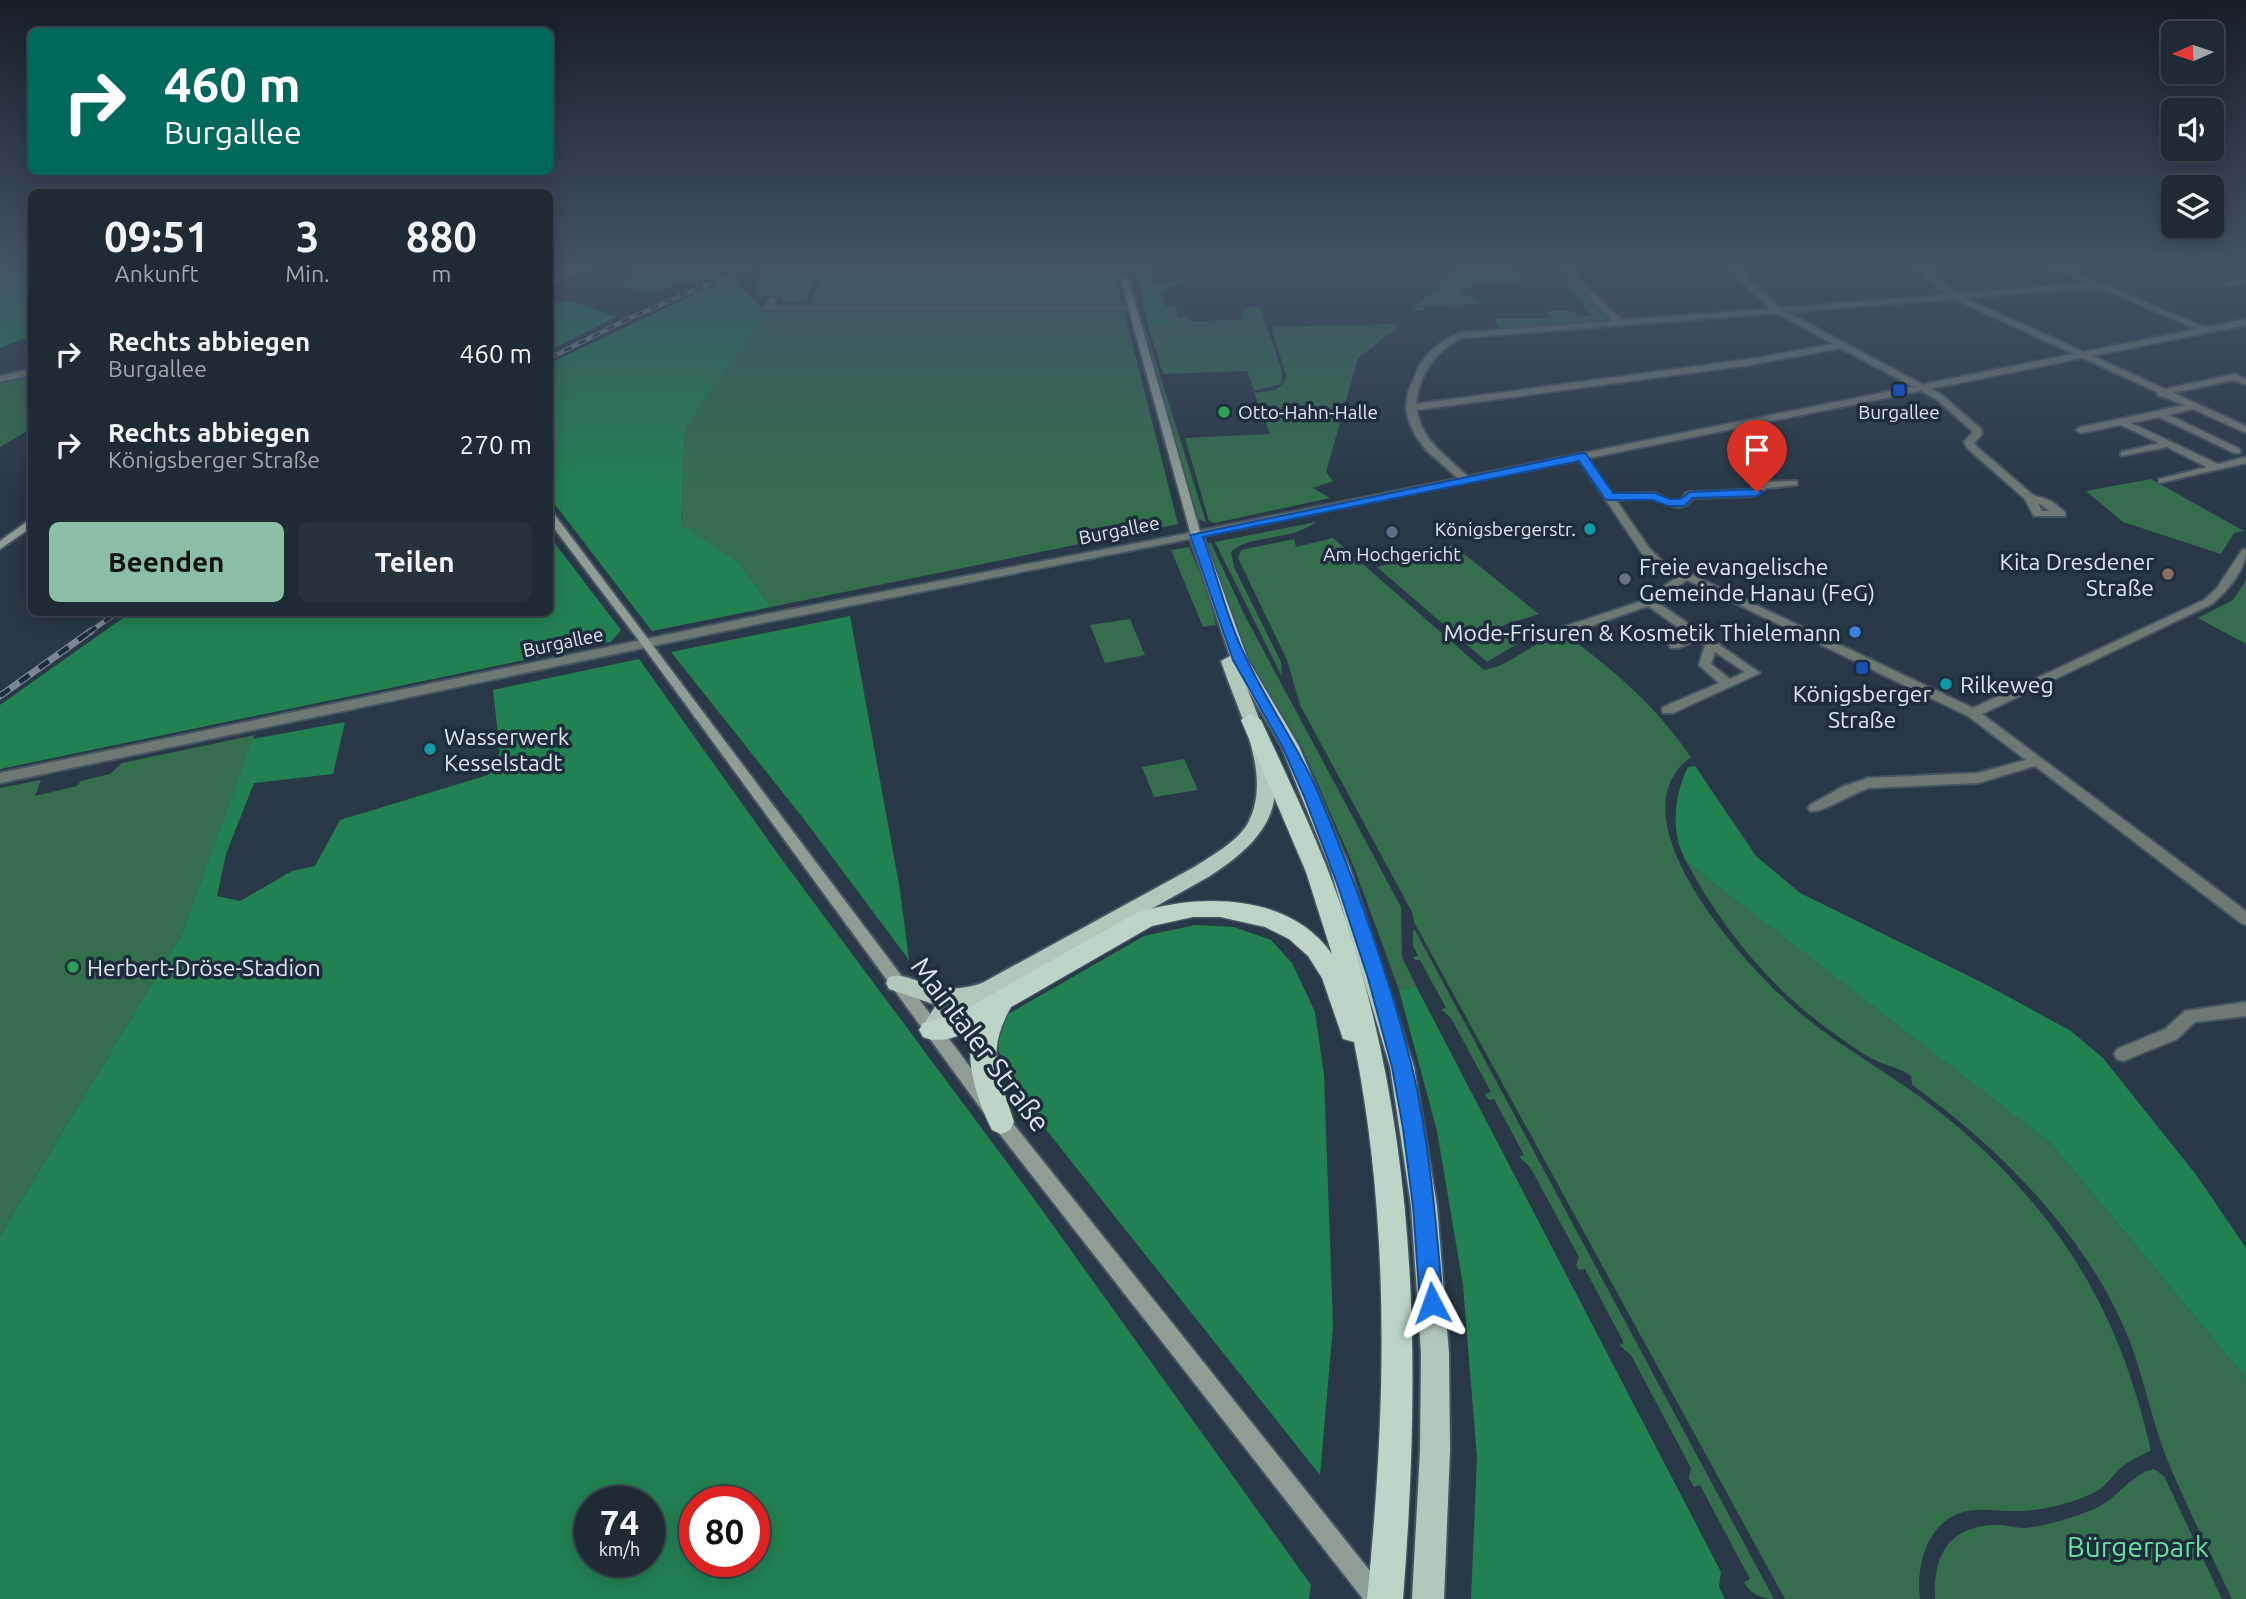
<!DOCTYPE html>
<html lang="de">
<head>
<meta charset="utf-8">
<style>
  :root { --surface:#1e2a34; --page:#26323c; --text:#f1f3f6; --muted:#a1a7ac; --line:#3c464f; --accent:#8abfa5 }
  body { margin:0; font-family:Ubuntu,sans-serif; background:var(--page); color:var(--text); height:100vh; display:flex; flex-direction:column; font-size:26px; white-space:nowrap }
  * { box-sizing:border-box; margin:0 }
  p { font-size:23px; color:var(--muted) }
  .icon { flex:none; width:38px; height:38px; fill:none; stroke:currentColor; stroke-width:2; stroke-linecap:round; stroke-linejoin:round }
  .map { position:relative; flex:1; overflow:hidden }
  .details { position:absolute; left:28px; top:189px; width:525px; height:427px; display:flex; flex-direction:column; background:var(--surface); border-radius:10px; box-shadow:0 4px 18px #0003,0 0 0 2px var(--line) }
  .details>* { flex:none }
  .guide { position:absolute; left:28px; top:28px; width:525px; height:147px; border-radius:10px; box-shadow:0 4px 18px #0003,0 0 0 2px var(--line); background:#00695c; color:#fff; overflow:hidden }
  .needle { width:46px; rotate:267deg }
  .fabs { position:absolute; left:2161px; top:21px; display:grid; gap:14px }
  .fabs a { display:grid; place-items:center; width:63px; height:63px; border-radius:10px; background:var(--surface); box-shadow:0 4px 18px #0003,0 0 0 2px var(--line); font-size:35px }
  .speed { position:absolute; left:574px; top:1486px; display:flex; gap:14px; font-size:35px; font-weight:700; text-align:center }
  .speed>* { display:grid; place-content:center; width:91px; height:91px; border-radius:50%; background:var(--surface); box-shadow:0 4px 18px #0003,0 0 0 2px var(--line); line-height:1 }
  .speed small { font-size:18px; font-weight:400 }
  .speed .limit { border:10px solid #d22; background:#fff; color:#111 }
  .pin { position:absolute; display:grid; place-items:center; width:60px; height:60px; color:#fff; margin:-72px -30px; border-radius:50% 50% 50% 0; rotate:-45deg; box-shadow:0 0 7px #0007 }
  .pin .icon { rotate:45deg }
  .me { position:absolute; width:77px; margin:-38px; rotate:356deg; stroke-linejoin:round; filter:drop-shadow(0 0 5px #0008) }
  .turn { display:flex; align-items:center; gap:24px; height:147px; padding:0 21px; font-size:32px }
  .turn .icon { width:91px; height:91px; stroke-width:2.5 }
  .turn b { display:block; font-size:49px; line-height:60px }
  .eta { display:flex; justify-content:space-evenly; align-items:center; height:119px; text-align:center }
  .eta b { font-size:42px; font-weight:700; line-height:49px }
  .action { display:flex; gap:14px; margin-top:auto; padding:14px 21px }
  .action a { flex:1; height:80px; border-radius:10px; background:var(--accent); color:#111; font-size:28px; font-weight:700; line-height:80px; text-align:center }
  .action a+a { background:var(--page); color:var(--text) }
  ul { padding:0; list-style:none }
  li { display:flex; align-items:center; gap:21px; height:91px; padding:0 21px }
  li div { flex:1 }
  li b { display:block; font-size:26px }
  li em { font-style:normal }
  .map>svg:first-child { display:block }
  .green { fill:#346e4d }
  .forest { fill:#218151; fill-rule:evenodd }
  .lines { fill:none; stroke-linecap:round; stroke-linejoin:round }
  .minor-casing { stroke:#455461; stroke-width:4 }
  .tertiary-casing { stroke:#455461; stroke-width:4 }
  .secondary-casing { stroke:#455461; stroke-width:4 }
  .trunk-casing { stroke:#455461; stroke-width:4 }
  .motorway-casing { stroke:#455461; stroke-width:3 }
  .minor { fill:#6f7973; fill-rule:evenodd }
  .tertiary { fill:#6f7973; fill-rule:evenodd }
  .secondary { fill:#8f9e95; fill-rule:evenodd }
  .trunk { fill:#b2c8ba; fill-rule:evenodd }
  .motorway { fill:#bdd5c6; fill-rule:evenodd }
  .rail-far2-casing { stroke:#7b8894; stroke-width:4.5 }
  .rail-far1-casing { stroke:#7b8894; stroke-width:5 }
  .rail-casing { stroke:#7b8894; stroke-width:7 }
  .rail-far2 { stroke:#1e2d3b; stroke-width:2.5; stroke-dasharray:8; stroke-linecap:butt }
  .rail-far1 { stroke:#1e2d3b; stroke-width:3.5; stroke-dasharray:10; stroke-linecap:butt }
  .rail { stroke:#1e2d3b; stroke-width:4.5; stroke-dasharray:12; stroke-linecap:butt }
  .route { fill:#1a73e8; stroke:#114b97; stroke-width:2 }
  .transit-dot { fill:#1a4fb4; stroke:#1e2d3b; stroke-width:2.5 }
  .leisure-dot { fill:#2e9e5b; stroke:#1e2d3b; stroke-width:2.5 }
  .culture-dot { fill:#0f9aa8; stroke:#1e2d3b; stroke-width:2.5 }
  .service-dot { fill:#5c6f8a; stroke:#1e2d3b; stroke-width:2.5 }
  .education-dot { fill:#8d6e63; stroke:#1e2d3b; stroke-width:2.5 }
  .worship-dot { fill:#6b7280; stroke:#1e2d3b; stroke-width:2.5 }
  .shop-dot { fill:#3f7fe0; stroke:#1e2d3b; stroke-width:2.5 }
  .labels { text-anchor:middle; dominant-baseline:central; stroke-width:7; stroke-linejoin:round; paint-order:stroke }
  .far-poi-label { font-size:19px; fill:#dbe5ee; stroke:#1e2d3b }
  .far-street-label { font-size:19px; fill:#dbe5ee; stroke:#1e2d3b }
  .poi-label { font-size:23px; fill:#dbe5ee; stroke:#1e2d3b; text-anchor:start }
  .near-street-label { font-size:28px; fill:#dbe5ee; stroke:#1e2d3b }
  .near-park-label { font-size:28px; fill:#69e09d; stroke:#1e2d3b }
</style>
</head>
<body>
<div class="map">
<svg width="2246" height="1599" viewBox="0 0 2246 1599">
  <rect width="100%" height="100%" fill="#283846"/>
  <!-- green -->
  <path class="green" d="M642,267H738L697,283L676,281L660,293L619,286Z
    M765,267H822L806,303H779L781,297L754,296L758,290L754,289Z
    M825,267H1113L1178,524L771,607L738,562L681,527L685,429L768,311L1069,312V309L808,307Z
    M1127,267H1130L1139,308L1206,522L1198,519L1135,307Z
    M1461,267H1506L1513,276H1519L1524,283L1471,284L1473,288H1460L1466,296L1473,295L1479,304L1423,306L1425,310L1438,312L1412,310Z
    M1565,282H1572L1610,321L1501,329L1494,319L1551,318L1546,311H1573L1578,317L1592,316Z
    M1164,306H1176L1178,317H1187L1188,321L1243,320L1244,307H1260L1282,371L1281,384L1254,391L1247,371L1163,374L1147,323L1167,322Z
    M1393,324L1398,327L1358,358L1326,472L1333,481L1313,488L1330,498L1215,523L1209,521L1185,438L1270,434L1254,393L1275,390L1285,382L1286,375L1272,331L1275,327Z
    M31,376V429L0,447V383Z
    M2151,479L2244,531L2234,533L2221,554L2123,522L2086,491Z
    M1316,522C1290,542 1249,534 1231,552L1234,567L1281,662L1282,677L1215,542Z
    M1333,538L1484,670C1515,665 1535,636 1568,636C1619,675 1653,703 1691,757C1606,819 1755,977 1806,1018C1847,1051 1894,1076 1936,1109C1969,1135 2000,1164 2027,1196C2094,1273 2128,1352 2151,1450C2142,1455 2131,1460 2123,1466C2111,1476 2106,1488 2091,1494C2072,1503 2044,1510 2023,1511C2007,1512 1991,1509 1975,1510C1931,1513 1915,1561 1920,1599H1785L1414,922L1412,912L1300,705L1287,660L1238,558L1241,550L1294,539L1296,547Z
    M1211,543L1245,616L1401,907L1402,957L1416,986L1399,990L1354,867L1300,743L1257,680L1236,634L1206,544Z
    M1453,545L1539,614L1498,627L1517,644L1487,662L1377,567Z
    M1189,547L1209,595L1216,625L1203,627L1171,550Z
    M2246,580V644L2198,618L2233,600Z
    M1130,619L1145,655L1105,663L1090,625Z
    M255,735L182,934L0,1236V788L41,780L35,796L77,786L81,781L110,774L122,763Z
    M1184,759L1198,790L1154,797L1142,767Z
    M1686,861L1822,962L2050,1142L2246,1378V1599H2232C2210,1552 2186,1506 2167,1459C2151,1419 2144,1377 2128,1337C2088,1237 1998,1146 1912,1085L1911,1076C1899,1067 1889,1067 1877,1061C1862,1054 1846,1042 1832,1032C1770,988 1721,927 1686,861Z
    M1413,930H1415L1774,1599C1762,1599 1750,1594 1744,1582L1750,1579L1700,1485L1694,1487L1689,1478L1691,1468L1631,1355L1619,1345L1624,1343L1585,1269L1579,1270L1576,1265L1579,1257L1530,1167L1519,1157L1524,1155L1494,1099L1489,1100L1485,1094L1491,1092L1451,1018L1441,1009L1446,1008L1420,960H1415L1413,957L1418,956L1413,946Z
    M2154,1469L2164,1476L2222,1599H1935C1933,1557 1947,1528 1992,1525C2003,1524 2014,1528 2024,1528C2047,1526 2071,1518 2092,1510C2116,1501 2130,1474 2154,1469Z"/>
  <!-- forest -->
  <path class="forest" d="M31,267V336L0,348V268Z
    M1136,267H1149L1151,282L1188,281L1162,291L1167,323H1147Z
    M732,277L763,310L768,311L685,429L681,526L738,562L771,607L652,631L550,498V363Z
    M569,300L616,317L550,350V304Z
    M550,537L621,630L611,642L0,769V705L130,613L550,612Z
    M850,616L900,890L909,960L803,818L671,652Z
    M639,659L783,861L1032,1196L1311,1585L1309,1599H0V1236L182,934L253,739L345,722L333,774L254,783L226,854L217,896L240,901L292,871L315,866L340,820L488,775L500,752L493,690ZM590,1502H649V1561H590ZM695,1502H754V1561H695Z
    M1695,766L1756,856L1800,893L1981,982L2071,1031L2103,1058L2197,1176L2246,1248V1378L2050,1142L1686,861C1670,833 1674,795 1688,767Z
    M1195,925L1234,927L1271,940L1292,963L1315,1012L1324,1075L1333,1326L1320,1475L1040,1122L999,1052L996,1034L1003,1017L1144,936Z
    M1416,986L1721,1572L1719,1587L1725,1599H1471L1477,1458L1463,1285L1437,1131L1399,990Z"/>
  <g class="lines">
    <defs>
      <path id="minor" d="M580,267H591L550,284V279Z
        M1564,267H1572L1578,278L1622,320L1770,309L1728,267H1736L1779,308L1947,295L1915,267H1924L1956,294L2088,283L2052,267H2063L2211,330L2204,332L2098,287L1965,298L2165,389L2235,374L2246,379V385L2234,380L2173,393L2246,426V433L2193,409L2169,415L2240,449V453H2234L2159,417L2131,423L2218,464L2246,457V463L2159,483V479L2207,467L2167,447L2121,456V452L2159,443L2121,425L2081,433L2076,430L2081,427L2185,405L2158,395L2157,392L1954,299L1787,312L1942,395L1981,429L1982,434L1974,443L1975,445L2033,495L2051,501L2065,512V516H2034L2025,499L1967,448L1964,442L1972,433L1971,430L1936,399L1840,348L1750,365L1417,410C1422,444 1450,457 1471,480L1462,482L1426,450L1415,435L1409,421L1406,408L1408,392L1420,364L1431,351L1443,341L1459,333L1613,321L1572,281ZM1777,313L1833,344L1750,359L1416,404C1419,374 1434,353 1461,338ZM2038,503L2050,511H2042Z
        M2246,279V283L2230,286L2226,284Z
        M770,297L777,299L773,306H1132L1136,308L1132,310H765L764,308Z
        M32,369V375L0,382V376Z
        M1578,455H1586L1612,494L1655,493L1670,500H1681L1686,493L1690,492L1750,490L1764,482L1797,481V485L1767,488L1753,496L1693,498C1680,516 1667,502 1652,499C1641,497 1627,500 1616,500L1649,548L1661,560L1973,708L2204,600L2217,588L2242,550L2246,549C2246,570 2228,590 2212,604L1982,714L2246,911V925L2241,923L2035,766L1978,783L1869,788C1855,792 1820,814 1810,811L1808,808L1810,805L1842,787L1868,778L1978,773L2026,760L1968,716L1687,580L1657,602L1760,673L1673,713H1663L1662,710L1663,707L1719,683L1699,665L1705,645L1697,640L1679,648H1671L1669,645L1671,642L1689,635L1648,606L1568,634L1564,635L1558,631L1560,628L1645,600L1678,576L1653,564L1641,552L1577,457ZM1715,652L1745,672L1730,679L1711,664Z
        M2246,1002V1016L2195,1022L2177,1039L2123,1061L2117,1059L2114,1054L2117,1049L2165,1029L2185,1011Z"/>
      <path id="tertiary" d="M2246,319V325L1164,544L767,622L0,783V773L767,614L1164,538Z"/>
      <path id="secondary" d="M1117,267H1125L1201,535L1200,537L1196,538L1191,535Z
        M550,513L554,514L1007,1116L1386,1591L1390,1599H1363L995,1128L637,638L550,523Z
        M32,518V527L0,549V541Z"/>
      <path id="trunk" d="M1196,531L1203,535L1248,660L1299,746L1350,868L1414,1067L1437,1206L1449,1353L1450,1451L1444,1599H1412L1420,1451L1421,1353L1411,1206L1390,1067L1330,868L1281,746L1247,688C1282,775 1299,819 1210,876L998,995C974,1005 952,1012 940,1037L932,1040L924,1037L920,1030L936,1005L889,989L886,983L889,977C907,971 925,988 943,989C956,989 971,987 982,983L1196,866C1214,854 1239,841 1249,821C1273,772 1236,708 1221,661L1230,656L1189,535Z"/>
      <path id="motorway" d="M1251,714L1261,720C1292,787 1325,854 1347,924C1419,1144 1421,1371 1403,1599H1367C1386,1412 1391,1227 1354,1042L1343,1039L1322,978L1308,956L1289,939L1265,927L1220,917H1193L1152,926L1011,1007C985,1054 999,1074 1014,1122L1010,1130L1001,1134L992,1130C978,1102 963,1060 974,1029C957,1037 941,1044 923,1037L919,1030L923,1023L955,1015L1136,913C1200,893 1290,893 1332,954L1306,872L1241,720Z"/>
    </defs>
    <!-- minor casing -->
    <use href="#minor" class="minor-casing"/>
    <!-- tertiary casing -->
    <use href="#tertiary" class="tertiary-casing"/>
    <!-- secondary casing -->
    <use href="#secondary" class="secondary-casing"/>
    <!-- trunk casing -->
    <use href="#trunk" class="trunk-casing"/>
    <!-- motorway casing -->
    <use href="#motorway" class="motorway-casing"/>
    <!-- minor -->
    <use href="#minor" class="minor"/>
    <!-- tertiary -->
    <use href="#tertiary" class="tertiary"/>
    <!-- secondary -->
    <use href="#secondary" class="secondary"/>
    <!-- trunk -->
    <use href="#trunk" class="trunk"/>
    <!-- motorway -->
    <use href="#motorway" class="motorway"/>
    <defs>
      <path id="rail-far2" d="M550,358L630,318L748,267"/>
      <path id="rail-far1" d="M88,633L118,612"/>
      <path id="rail" d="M0,696L91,631"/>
    </defs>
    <!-- rail-far2 casing -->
    <use href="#rail-far2" class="rail-far2-casing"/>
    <!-- rail-far1 casing -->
    <use href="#rail-far1" class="rail-far1-casing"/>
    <!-- rail casing -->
    <use href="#rail" class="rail-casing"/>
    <!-- rail-far2 -->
    <use href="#rail-far2" class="rail-far2"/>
    <!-- rail-far1 -->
    <use href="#rail-far1" class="rail-far1"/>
    <!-- rail -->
    <use href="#rail" class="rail"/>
  </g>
  <!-- sky -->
  <linearGradient id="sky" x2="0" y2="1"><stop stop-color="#161f26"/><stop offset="0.54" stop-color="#425368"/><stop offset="1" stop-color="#425368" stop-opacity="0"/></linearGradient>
  <rect width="2246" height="491" fill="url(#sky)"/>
  <!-- route -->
  <path class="route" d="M1582,453L1586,454L1613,493H1655L1670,499H1680L1690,492L1757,489L1763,492L1757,496L1693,498L1684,506H1668L1653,500H1609L1605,499L1579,461L1203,537C1218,578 1228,623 1248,662C1270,708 1300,749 1320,797C1356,884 1389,975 1412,1067C1430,1144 1436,1224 1443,1303L1440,1311L1432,1314L1423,1311L1420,1303L1413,1206L1403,1128L1392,1067L1368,978L1338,886L1304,796L1282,746L1233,660L1190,535Z"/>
  <!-- markers -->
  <g class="transit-dot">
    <rect x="1892" y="383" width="14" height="14" rx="3.5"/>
    <rect x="1855" y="661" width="14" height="14" rx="3.5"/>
  </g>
  <g class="leisure-dot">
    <circle cx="1224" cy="412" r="7"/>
    <circle cx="73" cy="967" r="7"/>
  </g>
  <g class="culture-dot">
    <circle cx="1590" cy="529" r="7"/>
    <circle cx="1946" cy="684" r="7"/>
    <circle cx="430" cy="749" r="7"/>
  </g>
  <circle class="service-dot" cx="1392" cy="532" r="7"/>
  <circle class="education-dot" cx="2168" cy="574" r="7"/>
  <circle class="worship-dot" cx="1625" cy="579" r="7"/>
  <circle class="shop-dot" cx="1855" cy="632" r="7"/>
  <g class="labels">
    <!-- far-poi labels -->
    <g class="far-poi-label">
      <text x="1238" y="412" text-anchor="start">Otto-Hahn-Halle</text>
      <text x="1899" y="412">Burgallee</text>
      <text x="1576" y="529" text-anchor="end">Königsbergerstr.</text>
      <text x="1392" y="554">Am Hochgericht</text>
    </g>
    <!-- far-street labels -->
    <g class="far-street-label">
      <text transform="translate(1119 530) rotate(-11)">Burgallee</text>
      <text transform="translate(563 642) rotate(-12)">Burgallee</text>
    </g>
    <!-- poi labels -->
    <g class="poi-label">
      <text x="2154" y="561" text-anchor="end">Kita Dresdener<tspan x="2154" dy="26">Straße</tspan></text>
      <text x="1639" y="566">Freie evangelische<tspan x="1639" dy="26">Gemeinde Hanau (FeG)</tspan></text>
      <text x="1841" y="632" text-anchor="end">Mode-Frisuren &amp; Kosmetik Thielemann</text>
      <text x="1960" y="684">Rilkeweg</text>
      <text x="1862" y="693" text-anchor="middle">Königsberger<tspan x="1862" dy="26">Straße</tspan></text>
      <text x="444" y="736">Wasserwerk<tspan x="444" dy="26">Kesselstadt</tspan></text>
      <text x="87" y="967">Herbert-Dröse-Stadion</text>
    </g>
    <!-- near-street labels -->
    <g class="near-street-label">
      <text transform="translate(981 1044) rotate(53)">Maintaler Straße</text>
    </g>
    <!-- near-park labels -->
    <g class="near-park-label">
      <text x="2138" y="1546">Bürgerpark</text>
    </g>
  </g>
</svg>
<div class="fabs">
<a><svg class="needle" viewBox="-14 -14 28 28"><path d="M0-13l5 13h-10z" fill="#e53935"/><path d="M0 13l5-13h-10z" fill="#a1a7ac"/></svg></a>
<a><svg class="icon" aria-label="sound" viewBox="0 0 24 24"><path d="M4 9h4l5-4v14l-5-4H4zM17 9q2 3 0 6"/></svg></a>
<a><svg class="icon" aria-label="layers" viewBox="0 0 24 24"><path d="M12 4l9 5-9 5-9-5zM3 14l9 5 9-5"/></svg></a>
</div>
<div class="speed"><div>74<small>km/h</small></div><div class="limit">80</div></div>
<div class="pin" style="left:1757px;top:492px;background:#d93025"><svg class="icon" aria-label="arrive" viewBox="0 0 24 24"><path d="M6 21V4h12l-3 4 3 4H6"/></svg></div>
<svg class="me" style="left:1432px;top:1303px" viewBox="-20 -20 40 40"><path d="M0-17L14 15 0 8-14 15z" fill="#1a73e8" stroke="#fff" stroke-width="4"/></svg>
<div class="guide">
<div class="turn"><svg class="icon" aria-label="right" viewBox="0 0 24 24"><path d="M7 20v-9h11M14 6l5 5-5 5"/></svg><div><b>460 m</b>Burgallee</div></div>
</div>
<section class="details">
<div class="eta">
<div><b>09:51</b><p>Ankunft</p></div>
<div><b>3</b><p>Min.</p></div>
<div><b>880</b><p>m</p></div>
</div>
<ul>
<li><svg class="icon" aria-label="right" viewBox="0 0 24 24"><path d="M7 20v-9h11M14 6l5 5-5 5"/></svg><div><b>Rechts abbiegen</b><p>Burgallee</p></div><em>460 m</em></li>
<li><svg class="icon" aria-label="right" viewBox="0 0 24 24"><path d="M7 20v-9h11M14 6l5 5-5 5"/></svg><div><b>Rechts abbiegen</b><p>Königsberger Straße</p></div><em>270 m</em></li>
</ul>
<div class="action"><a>Beenden</a><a>Teilen</a></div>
</section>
</div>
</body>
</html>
